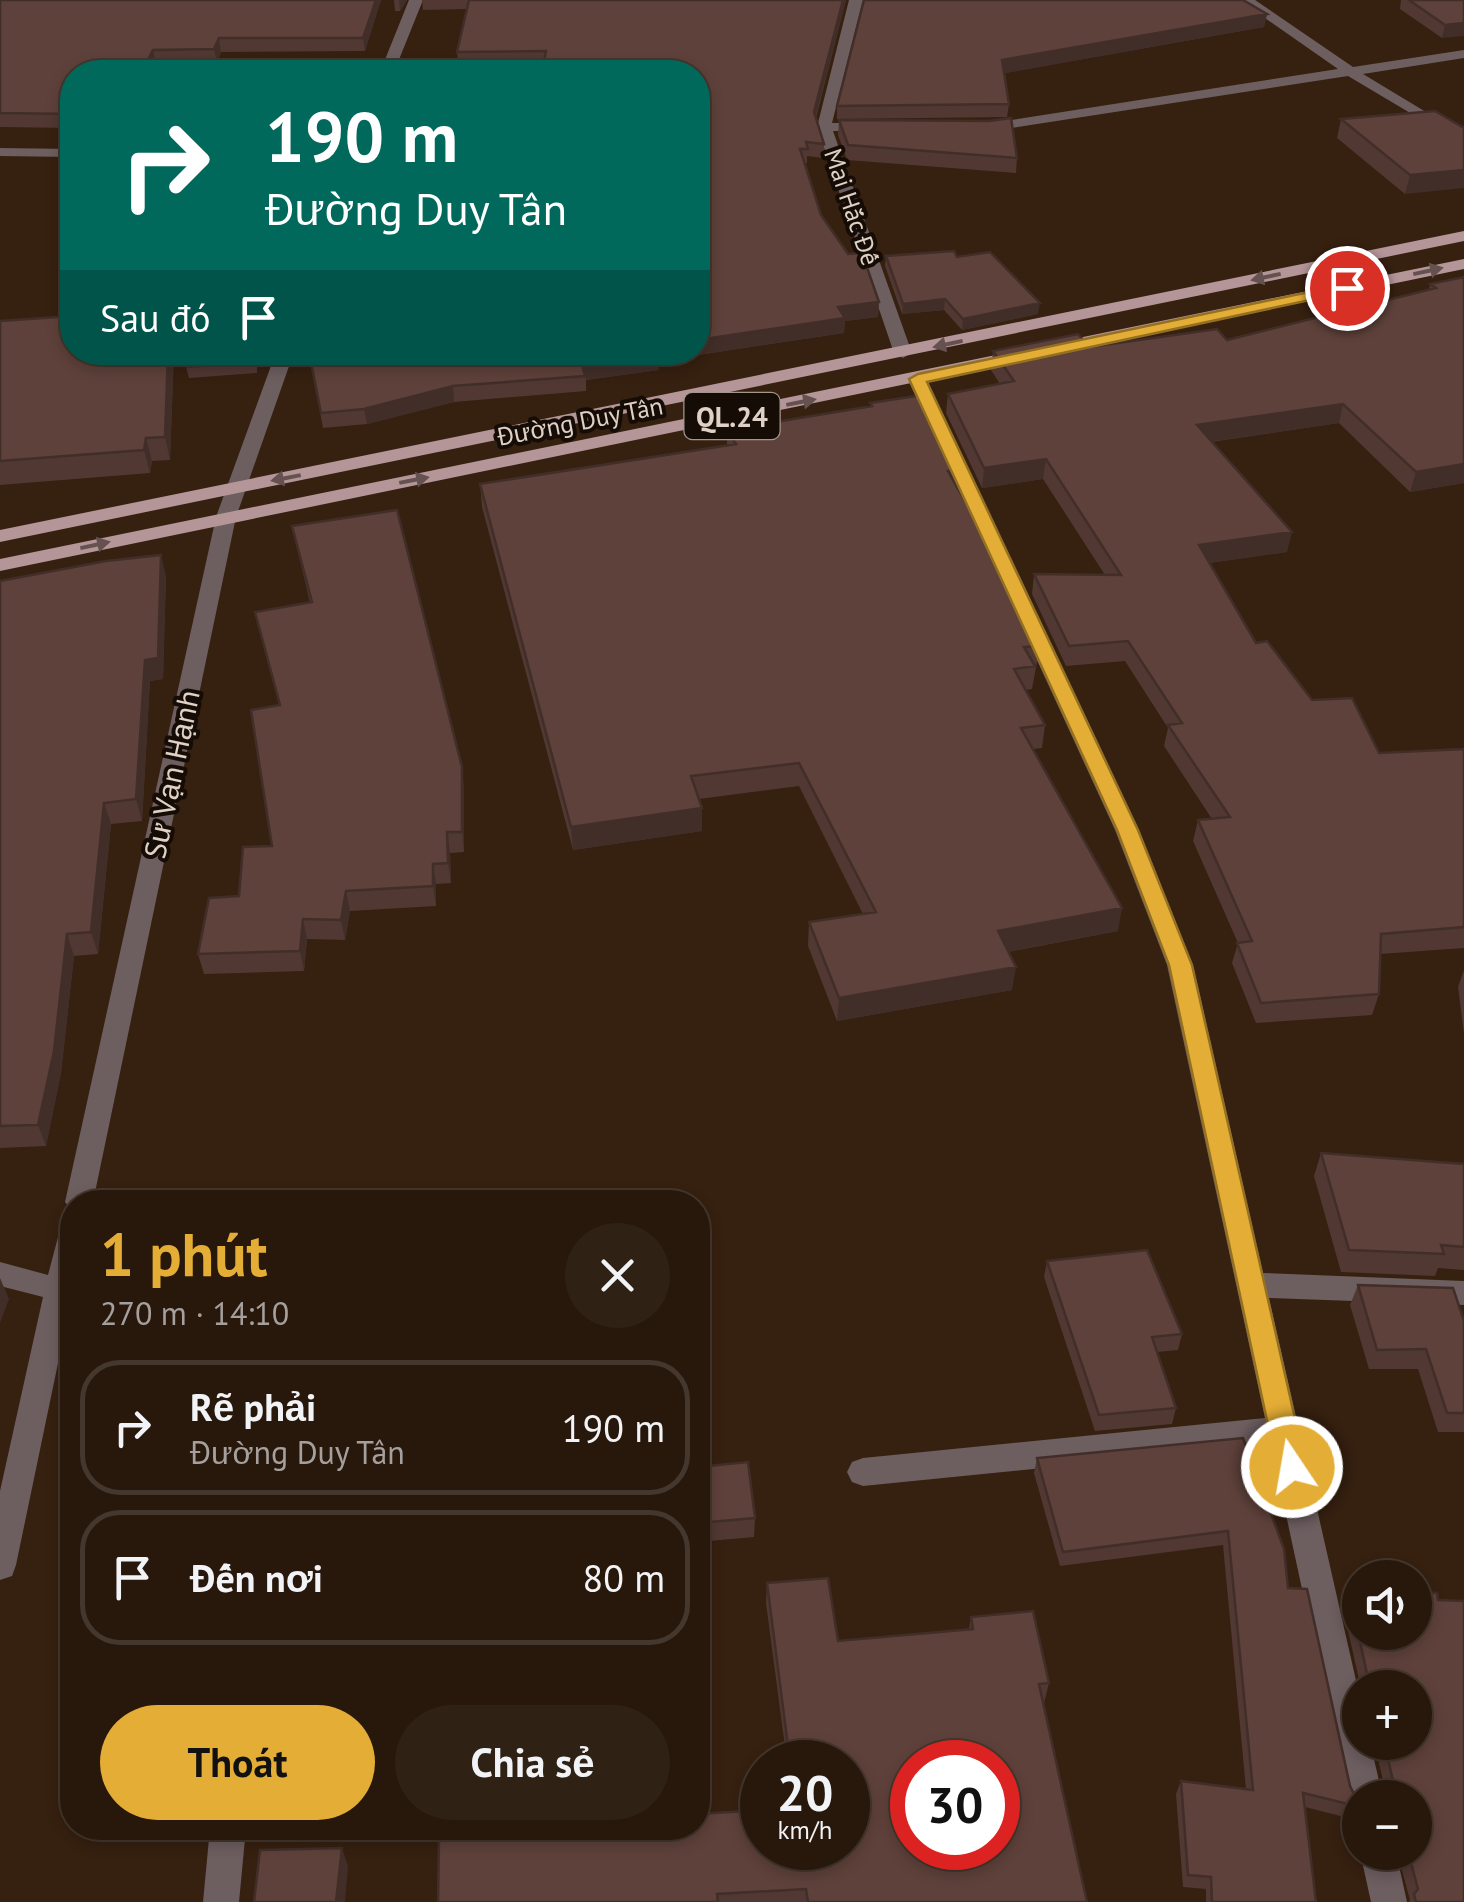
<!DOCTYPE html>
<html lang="vi">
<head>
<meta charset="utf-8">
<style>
  :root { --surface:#28180c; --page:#302115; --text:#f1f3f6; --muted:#a5a09d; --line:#44372d; --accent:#e4ad35 }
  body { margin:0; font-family:"PT Sans",sans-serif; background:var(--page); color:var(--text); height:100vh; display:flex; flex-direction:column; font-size:38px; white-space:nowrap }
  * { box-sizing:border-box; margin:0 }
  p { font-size:32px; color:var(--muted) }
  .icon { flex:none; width:55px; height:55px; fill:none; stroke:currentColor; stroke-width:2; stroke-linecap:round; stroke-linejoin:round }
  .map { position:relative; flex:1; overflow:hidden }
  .side { position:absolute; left:60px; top:1190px; width:650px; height:650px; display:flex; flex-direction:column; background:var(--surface); border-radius:40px; box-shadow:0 5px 15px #0003,0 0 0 2px var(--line) }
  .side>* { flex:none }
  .top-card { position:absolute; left:60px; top:60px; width:650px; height:305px; border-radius:40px; box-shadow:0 5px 15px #0003,0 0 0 2px var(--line); background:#00695c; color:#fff; overflow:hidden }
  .fabs { position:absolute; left:1342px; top:1560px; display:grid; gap:20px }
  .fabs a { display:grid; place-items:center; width:90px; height:90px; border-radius:50%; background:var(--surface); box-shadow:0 5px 15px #0003,0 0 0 2px var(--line); font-size:50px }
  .speed { position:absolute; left:740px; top:1740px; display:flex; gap:20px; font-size:50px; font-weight:700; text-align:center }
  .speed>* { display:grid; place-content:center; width:130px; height:130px; border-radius:50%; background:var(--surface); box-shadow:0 5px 15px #0003,0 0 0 2px var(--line); line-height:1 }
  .speed small { font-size:25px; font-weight:400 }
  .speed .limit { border:15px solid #d22; background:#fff; color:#111 }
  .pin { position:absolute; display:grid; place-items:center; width:85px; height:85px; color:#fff; margin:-42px; border:5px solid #fff; border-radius:50%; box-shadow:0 2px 10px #0007 }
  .me { position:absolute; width:110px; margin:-55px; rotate:348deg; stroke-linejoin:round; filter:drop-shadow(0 0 8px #0008) }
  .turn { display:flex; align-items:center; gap:35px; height:210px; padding:0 40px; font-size:45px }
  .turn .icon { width:130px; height:130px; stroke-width:2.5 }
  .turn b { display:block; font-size:70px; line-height:85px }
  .then { display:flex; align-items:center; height:95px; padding:0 40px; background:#0003; gap:20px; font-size:38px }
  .round { display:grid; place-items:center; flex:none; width:105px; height:105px; border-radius:52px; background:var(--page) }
  .summary { display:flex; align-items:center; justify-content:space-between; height:170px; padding:0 40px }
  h1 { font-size:60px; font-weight:800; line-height:75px; color:var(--accent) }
  .cta { display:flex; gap:20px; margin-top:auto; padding:20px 40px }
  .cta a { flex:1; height:115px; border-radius:60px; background:var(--accent); color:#111; font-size:40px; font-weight:800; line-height:115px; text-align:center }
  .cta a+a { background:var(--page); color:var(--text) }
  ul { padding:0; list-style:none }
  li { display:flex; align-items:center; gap:30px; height:135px; margin:0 20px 15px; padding:0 20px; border:5px solid var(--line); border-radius:40px }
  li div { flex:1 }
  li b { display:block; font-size:38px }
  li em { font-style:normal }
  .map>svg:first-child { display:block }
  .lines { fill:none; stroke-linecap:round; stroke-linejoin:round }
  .street { fill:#6d5e60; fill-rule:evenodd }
  .primary { fill:#b49699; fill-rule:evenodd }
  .wall { fill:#513832 }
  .shaded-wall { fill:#422e29 }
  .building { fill:#5e413a; stroke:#422e29; stroke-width:2.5; fill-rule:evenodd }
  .oneway { fill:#655150 }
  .route { fill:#e4ad35; stroke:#947022; stroke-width:2.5 }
  .labels { text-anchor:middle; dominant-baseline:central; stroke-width:8; stroke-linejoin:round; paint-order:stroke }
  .far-street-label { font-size:25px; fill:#e0d1c7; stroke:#160c06 }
  .shield { fill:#160c06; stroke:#a3968d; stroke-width:2.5 }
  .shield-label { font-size:28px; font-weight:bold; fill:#e0d1c7 }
  .street-label { font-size:30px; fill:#e0d1c7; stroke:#160c06 }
</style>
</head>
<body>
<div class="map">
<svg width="1464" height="1902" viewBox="0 0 1464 1902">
  <rect width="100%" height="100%" fill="#362010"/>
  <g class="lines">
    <!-- street -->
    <path class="street" d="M409,0H423L394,72H380Z
      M849,0H863L832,123H869L876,127L869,131H833L912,353L903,358L894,353L817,127Z
      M1239,0H1255L1353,67L1464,50V58L1363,74L1464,135V145L1348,76L979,133L972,129L979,125L1338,69Z
      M0,148L72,149V157L0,156Z
      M276,352H294L236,517L93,1202H72V1211L65,1202L216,517Z
      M917,374L926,379L1139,830L1193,965L1263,1273L1464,1281V1305L1269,1298L1360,1698V1742H1370L1383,1798H1360V1814L1352,1811L1347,1798L1271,1445L863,1486L852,1482L847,1472L852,1462L863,1458L1265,1418L1167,965L1115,830L908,379Z
      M72,1219V1296L16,1565L12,1576L0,1580V1491L43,1297L0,1286V1262L48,1275L62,1222Z
      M210,1828H246L239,1902H203Z
      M1360,1852H1396L1407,1902H1371Z"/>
    <!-- primary -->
    <path class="primary" d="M1464,231V241L0,542V530Z
      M1464,259V269L0,571V559Z"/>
  </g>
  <!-- wall -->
  <path class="wall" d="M0,0H381L365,51L221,52L217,63H156L151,72H72V128L0,127Z
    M394,0H407L400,11H395Z
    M422,0H846L816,118L824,144V158L807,156V163H805L821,215L879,302L878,317L845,321L844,333L658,361L659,370L586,380V391L454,402L367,424L323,428L309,352H698V72L544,65H458L457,52L467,9L423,10Z
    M1401,0H1464L1442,38L1400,9Z
    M1267,14L1264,27L1004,73L1009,104L1007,117L837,119V106Z
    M1435,111L1405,194L1337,138L1341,119Z
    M839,120L1017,158L1016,173L847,160L838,135Z
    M886,256L957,257L1038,314L962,330L944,310L902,314L885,266Z
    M1464,277V483L1410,492L1339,423L1211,442L1287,552L1209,563L1256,643L1312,700L1379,753L1464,748V948L1380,954L1379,994L1372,1015L1256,1023L1232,963L1238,943L1193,841L1198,820L1212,819L1164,746L1168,728L1125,661L1066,666L1032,594L1034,574L1105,575L1043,479L982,488L946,413L948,394L1000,384L991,370L993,351L1227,340L1429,290L1430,284Z
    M0,321L72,352H174L170,460L152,461L150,473L0,485Z
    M182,352H257V373L189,378Z
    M870,403L956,485L1040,646L1032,689L1026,690L1045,725L1042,748L1033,749L1118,931L1008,952L1012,990L837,1021L808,946L809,922L863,914L799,786L699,799L702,808V831L573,850L482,507L480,484L727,445V430L870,406Z
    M292,526L464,788V852L450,853L451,883L436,884V906L350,911L345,940L307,939L304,971L204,974L198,954L239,896L272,846L279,705L255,612L310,603Z
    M166,576L163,679L150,681L142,821L111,824L98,954L74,956L61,1073L46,1146L0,1148V581Z
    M1464,970V1034L1458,987Z
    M1321,1153L1464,1164V1270L1438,1268L1435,1276L1341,1272L1314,1176Z
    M1047,1261L1182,1334L1178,1350L1157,1352L1176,1408L1172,1424L1095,1431L1044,1277Z
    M1358,1285L1464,1321V1432H1438L1418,1369H1369L1350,1305Z
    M1243,1438L1350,1786L1358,1802L1360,1803V1821L1305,1807L1316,1902H1206V1889L1183,1887L1176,1794L1181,1781L1246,1789L1223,1545L1060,1566L1034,1473L1037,1458Z
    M698,1467L755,1518L754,1537L698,1542Z
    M767,1583L838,1641L969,1629L971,1617L1049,1683L1044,1703H1043L1087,1902H438L762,1848L848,1762H787L766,1603Z
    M1349,1590H1360V1632H1415V1592L1437,1593L1438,1600L1464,1601V1902H1409L1410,1900L1397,1852H1415V1798H1366L1371,1789H1385L1374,1742H1415V1688H1361L1342,1604Z"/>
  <!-- shaded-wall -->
  <path class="shaded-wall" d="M376,0H381L365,51L363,38Z
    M399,0H407L400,11Z
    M843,0H846L813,126L814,112Z
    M1267,14L1264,27L1001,74L1002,60Z
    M1464,23V36L1442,38L1445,25Z
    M219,38L221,52L217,63L214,49Z
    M153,50L156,63L151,72H142Z
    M1464,170V188L1405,194L1410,175Z
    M945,299L944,310L902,314L903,304Z
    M879,302L878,317L845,321L844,333L658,361L659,370L586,380L582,365L654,352H698V340L838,307Z
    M1040,303L1038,314L962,330L963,319Z
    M168,352H174L170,460L165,437Z
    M453,386L454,402L367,424L364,409Z
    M1343,404L1339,423L1193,444L1197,425Z
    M146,438L152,461L150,473L144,450Z
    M1046,459L1043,479L982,488L984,468Z
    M1464,464V483L1410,492L1416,472Z
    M958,470L956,492L948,471Z
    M1292,532L1287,552L1195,565L1199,545Z
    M161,555L166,576L163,679L150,681L142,821L136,799L145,660Z
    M462,767L464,788V852L462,832Z
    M104,803L111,824L98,954L91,932Z
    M702,808V831L573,850L571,827Z
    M447,832L450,853L451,883L448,863Z
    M433,864L436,884V906L433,886Z
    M346,891L350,911L345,940L341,920Z
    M1122,908L1118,931L995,954L998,931Z
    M303,919L307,939L304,971L300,951Z
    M67,934L74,956L61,1073L46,1146L38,1125Z
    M1016,967L1012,990L837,1021L839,998Z
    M0,1278L9,1299L0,1323Z
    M342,1848L348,1866L345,1902H336Z"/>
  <!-- building -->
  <path class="building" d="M0,0H376L363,38H219L214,49L153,50L142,72H72V111L71,114L0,113Z
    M469,0H843L814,112L824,144L806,142L808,149H800L821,215L848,254L862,253L879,302L838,307L845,318L698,340V72H542L546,51L457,52Z
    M864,0H1243L1267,14L1002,60L1009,104L837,106Z
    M1409,0H1464V23L1445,25Z
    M1435,111L1464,128V170L1410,175L1341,119Z
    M1011,118L1017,158L848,145L839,120L989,121Z
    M954,251L957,257L990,252L1040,303L963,319L945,299L903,304L886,256Z
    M1464,277V464L1416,472L1343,404L1197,425L1292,532L1199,545L1256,643L1267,641L1312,700L1352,698L1379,753L1464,749V927L1381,934L1379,994L1261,1003L1237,943L1252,941L1198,820L1230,817L1168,725L1182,723L1128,641L1069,646L1034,574L1121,575L1046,459L984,468L948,394L1014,381L993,351L1078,334L1090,347L1217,329L1227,340L1436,288L1430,284Z
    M72,316V352H168L165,437L146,438L144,450L0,461V321Z
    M183,352H255V362L187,367Z
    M309,352H657L658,355L582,365L585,376L453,386L364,409L321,413Z
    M923,395L958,470L948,471L1005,571L1040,646L1024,647L1035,666L1014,669L1045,725L1021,728L1122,908L998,931L1016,967L839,998L809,922L876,912L799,763L691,776L702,808L571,827L480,484L736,444L727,430L872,406L870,403Z
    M397,510L462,767V832H447L448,863L433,864V886L346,891L341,920L303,919L300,951L198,954L209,898L239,896L243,847L272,846L251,710L280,705L255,612L312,602L292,526Z
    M161,555L158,658L145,660L136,799L104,803L91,932L67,934L54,1051L38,1125L0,1126V581L106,561Z
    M1321,1153L1464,1164V1247L1441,1245L1444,1254L1349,1250Z
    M1147,1250L1182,1334L1152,1337L1176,1408L1099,1415L1047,1261Z
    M1358,1285L1453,1288L1464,1321V1413H1447L1426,1349L1377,1350Z
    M1243,1438L1284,1549L1288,1588L1307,1589L1350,1786L1358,1802L1360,1803V1807L1303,1793L1316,1902H1212L1211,1877L1188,1875L1181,1781L1253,1790L1228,1531L1063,1552L1037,1458Z
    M748,1462L755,1518L698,1523V1467Z
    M828,1578L838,1641L973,1629L971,1617L1033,1611L1049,1683L1039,1684L1087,1902H808L806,1889L717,1894L718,1902H438L439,1840L586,1828H698V1814L762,1810V1848H848V1762H790L767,1583ZM912,1762H998V1848H912Z
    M1349,1590H1360V1632H1415V1592L1437,1593L1438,1600L1464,1601V1902H1416L1414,1894L1418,1889L1408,1852H1415V1798H1370L1371,1789H1390L1394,1785L1384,1742H1415V1688H1370Z
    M342,1848L336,1902H254L260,1850Z"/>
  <!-- one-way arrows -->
  <defs><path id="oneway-solid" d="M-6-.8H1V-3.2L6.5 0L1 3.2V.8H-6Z" transform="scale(2.5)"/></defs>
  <g class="oneway">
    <use href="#oneway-solid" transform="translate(1428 271) rotate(-12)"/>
    <use href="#oneway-solid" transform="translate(1266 277) rotate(168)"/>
    <use href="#oneway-solid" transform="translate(948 344) rotate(168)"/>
    <use href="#oneway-solid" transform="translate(801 402) rotate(-11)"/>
    <use href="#oneway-solid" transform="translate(286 478) rotate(169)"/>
    <use href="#oneway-solid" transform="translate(414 480) rotate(-11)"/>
    <use href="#oneway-solid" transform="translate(95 545) rotate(-12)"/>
  </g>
  <!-- route -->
  <path class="route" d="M1347,284L1355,288L1352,291L927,382L1138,830L1192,965L1306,1467L1302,1476L1292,1480L1282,1476L1277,1467L1169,965L1117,830L909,379L918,374Z"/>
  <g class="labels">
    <!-- far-street labels -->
    <g class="far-street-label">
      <text transform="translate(852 207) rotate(71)">Mai Hắc Đế</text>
      <text transform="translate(580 421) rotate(-11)">Đường Duy Tân</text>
    </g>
    <!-- shield labels -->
    <rect class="shield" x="684.5" y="393" width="95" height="46" rx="8"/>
    <g class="shield-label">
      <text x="732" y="416">QL.24</text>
    </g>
    <!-- street labels -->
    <g class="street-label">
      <text transform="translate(171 774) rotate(-78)">Sư Vạn Hạnh</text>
    </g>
  </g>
</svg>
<div class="fabs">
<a><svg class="icon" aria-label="sound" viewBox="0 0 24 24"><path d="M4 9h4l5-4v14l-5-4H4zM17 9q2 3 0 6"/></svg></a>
<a>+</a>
<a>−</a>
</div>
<div class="speed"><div>20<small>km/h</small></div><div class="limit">30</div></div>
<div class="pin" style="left:1347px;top:288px;background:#d93025"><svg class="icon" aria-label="arrive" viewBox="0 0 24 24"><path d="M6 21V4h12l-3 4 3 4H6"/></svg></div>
<svg class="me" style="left:1292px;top:1467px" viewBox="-20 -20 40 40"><circle r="17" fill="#e4ad35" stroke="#fff" stroke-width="3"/><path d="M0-11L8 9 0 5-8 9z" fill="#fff"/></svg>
<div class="top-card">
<div class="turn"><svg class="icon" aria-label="right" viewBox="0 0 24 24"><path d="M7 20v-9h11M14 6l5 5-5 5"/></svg><div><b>190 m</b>Đường Duy Tân</div></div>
<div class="then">Sau đó<svg class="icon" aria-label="arrive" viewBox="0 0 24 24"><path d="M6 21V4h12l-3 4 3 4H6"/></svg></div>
</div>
<section class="side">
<div class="summary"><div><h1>1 phút</h1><p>270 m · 14:10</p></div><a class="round"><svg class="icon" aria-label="close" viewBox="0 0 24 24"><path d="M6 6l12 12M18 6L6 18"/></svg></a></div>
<ul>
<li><svg class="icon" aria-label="right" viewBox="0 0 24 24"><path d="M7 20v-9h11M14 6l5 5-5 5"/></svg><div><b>Rẽ phải</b><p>Đường Duy Tân</p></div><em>190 m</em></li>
<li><svg class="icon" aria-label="arrive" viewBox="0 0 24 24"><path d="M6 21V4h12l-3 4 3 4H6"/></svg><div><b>Đến nơi</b></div><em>80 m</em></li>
</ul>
<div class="cta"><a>Thoát</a><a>Chia sẻ</a></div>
</section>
</div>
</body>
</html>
